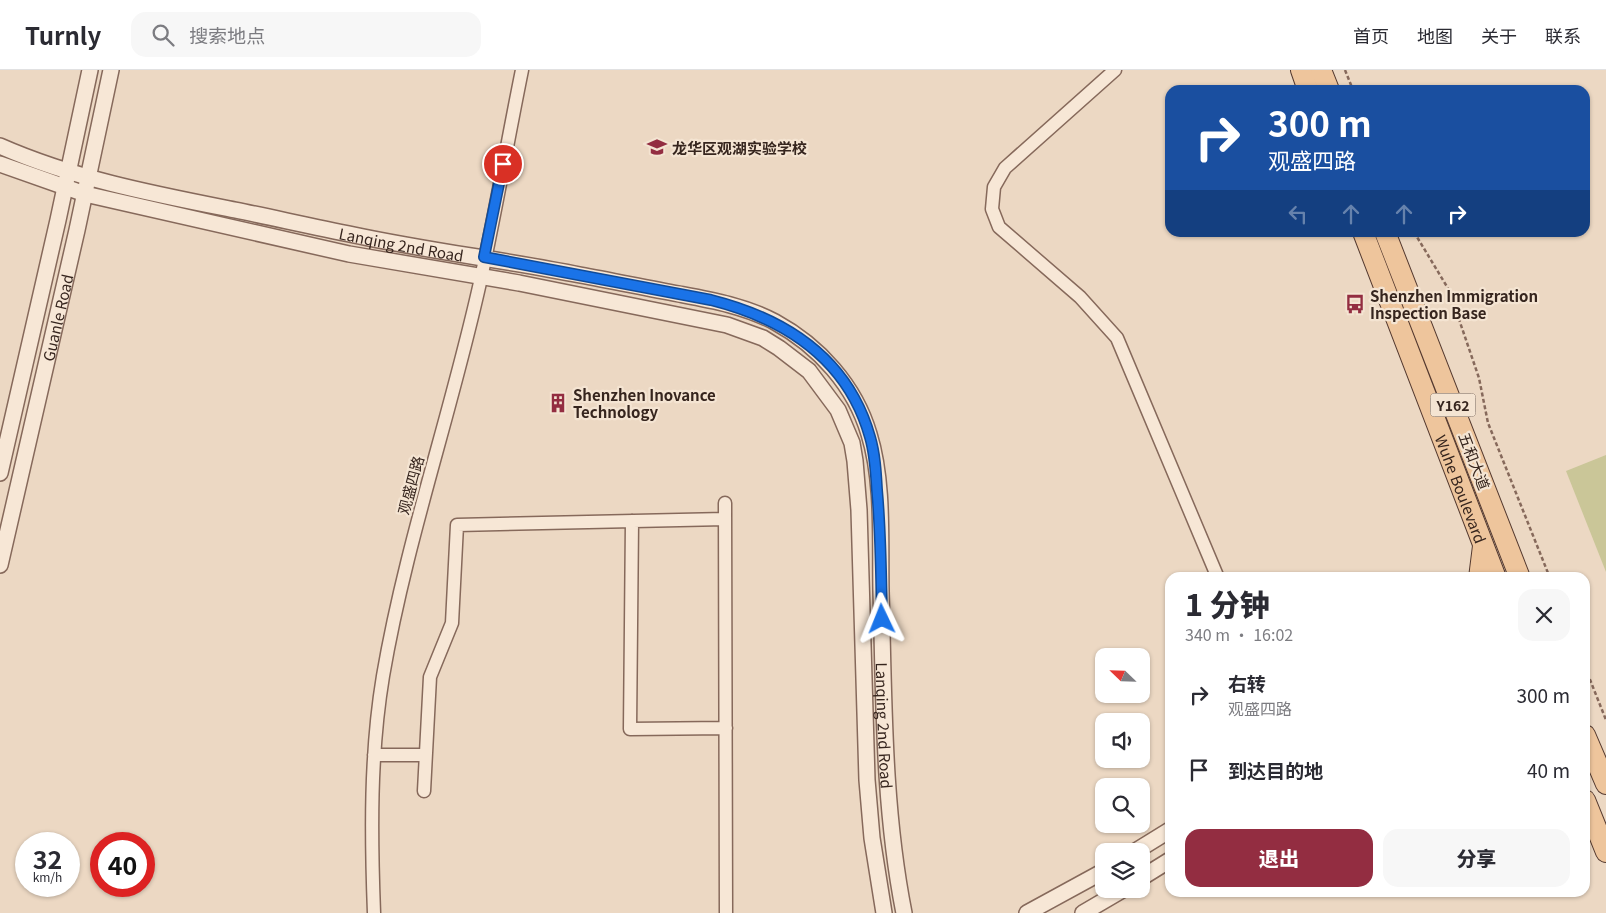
<!DOCTYPE html>
<html lang="zh">
<head>
<meta charset="utf-8">
<style>
  :root { --surface:#fff; --page:#f7f7f7; --text:#2b2b33; --muted:#7c7c81; --line:#e1e1e2; --accent:#932d41 }
  body { margin:0; font-family:Georgia,"Noto Sans SC",serif; background:var(--page); color:var(--text); height:100vh; display:flex; flex-direction:column; font-size:19px; white-space:nowrap }
  * { box-sizing:border-box; margin:0 }
  p { font-size:16px; color:var(--muted) }
  .icon { flex:none; width:28px; height:28px; fill:none; stroke:currentColor; stroke-width:2; stroke-linecap:round; stroke-linejoin:round }
  .map { position:relative; flex:1; overflow:hidden }
  .details { position:absolute; left:1165px; top:502px; width:425px; height:325px; display:flex; flex-direction:column; background:var(--surface); border-radius:15px; box-shadow:0 1px 4px #0004 }
  .details>* { flex:none }
  .hud { position:absolute; left:1165px; top:15px; width:425px; height:152px; border-radius:15px; box-shadow:0 1px 4px #0004; background:#1a4fa0; color:#fff; overflow:hidden }
  .needle { width:32px; rotate:293deg }
  .fabs { position:absolute; left:1095px; top:578px; display:grid; gap:10px }
  .fabs a { display:grid; place-items:center; width:55px; height:55px; border-radius:10px; background:var(--surface); box-shadow:0 1px 4px #0004; font-size:25px }
  .speed { position:absolute; left:15px; top:762px; display:flex; gap:10px; font-size:25px; font-weight:700; text-align:center }
  .speed>* { display:grid; place-content:center; width:65px; height:65px; border-radius:50%; background:var(--surface); box-shadow:0 1px 4px #0004; line-height:1 }
  .speed small { font-size:12px; font-weight:400 }
  .speed .limit { border:8px solid #d22; background:#fff; color:#111 }
  .pin { position:absolute; display:grid; place-items:center; width:42px; height:42px; color:#fff; margin:-21px; border:2px solid #fff; border-radius:50%; box-shadow:0 1px 5px #0007 }
  .me { position:absolute; width:55px; margin:-28px; rotate:358deg; stroke-linejoin:round; filter:drop-shadow(0 0 4px #0008) }
  .turn { display:flex; align-items:center; gap:18px; height:105px; padding:0 20px; font-size:22px }
  .turn .icon { width:65px; height:65px; stroke-width:2.5 }
  .turn b { display:block; font-size:35px; line-height:42px }
  .lanes { display:flex; align-items:center; height:48px; padding:0 20px; background:#0003; justify-content:center; gap:25px; direction:ltr }
  .lanes .off { opacity:.35 }
  .round { display:grid; place-items:center; flex:none; width:52px; height:52px; border-radius:15px; background:var(--page) }
  .headline { display:flex; align-items:center; justify-content:space-between; height:85px; padding:0 20px }
  h1 { font-size:30px; font-weight:800; line-height:38px }
  .button { display:flex; gap:10px; margin-top:auto; padding:10px 20px }
  .button a { flex:1; height:58px; border-radius:15px; background:var(--accent); color:#fff; font-size:20px; font-weight:800; line-height:58px; text-align:center }
  .button a+a { background:var(--page); color:var(--text) }
  ul { padding:0; list-style:none }
  li { display:flex; align-items:center; gap:15px; height:75px; padding:0 20px }
  li div { flex:1 }
  li b { display:block; font-size:19px }
  li em { font-style:normal }
  header { display:flex; align-items:center; gap:30px; box-sizing:border-box; height:70px; padding:0 25px; background:var(--surface); border-bottom:1px solid var(--line) }
  header strong { font-size:24px }
  nav { display:flex; gap:28px; margin-inline-start:auto; font-size:18px }
  .search { width:350px; height:45px; background:var(--page); display:flex; align-items:center; gap:12px; box-sizing:border-box; padding:0 18px; border-radius:15px; color:var(--muted); font-size:19px }
  .map>svg:first-child { display:block }
  .park { fill:#cac698 }
  .lines { fill:none; stroke-linecap:round; stroke-linejoin:round }
  .minor-casing { stroke:#86695b; stroke-width:15 }
  .tertiary-casing { stroke:#86695b; stroke-width:18 }
  .primary-casing { stroke:#54392f; stroke-width:22 }
  .path { stroke:#86695b; stroke-width:2.5; stroke-dasharray:4 2.5; stroke-linecap:butt }
  .minor { stroke:#f7e7d6; stroke-width:12 }
  .tertiary { stroke:#f7e7d6; stroke-width:15 }
  .primary { stroke:#eec59c; stroke-width:20 }
  .route-casing { stroke:#114b97; stroke-width:12 }
  .route { stroke:#1a73e8; stroke-width:9 }
  .labels { text-anchor:middle; dominant-baseline:central; stroke-width:4.5; stroke-linejoin:round; paint-order:stroke }
  .shield { fill:#f4e4d2; stroke:#6f5e54; stroke-width:1 }
  .shield-label { font-size:14px; font-weight:bold; fill:#36251e }
  .poi-label { font-size:15px; font-weight:bold; fill:#36251e; stroke:#f4e4d2; text-anchor:start }
  .street-label { font-size:15px; fill:#36251e; stroke:#f4e4d2 }
</style>
</head>
<body>
<header>
<strong>Turnly</strong>
<div class="search"><svg class="icon" aria-label="search" viewBox="0 0 24 24"><circle cx="10" cy="10" r="6"/><path d="M15 15l6 6"/></svg>搜索地点</div>
<nav><a>首页</a><a>地图</a><a>关于</a><a>联系</a></nav>
</header>
<div class="map">
<svg width="1606" height="843" viewBox="0 0 1606 843">
  <rect width="100%" height="100%" fill="#ecd8c3"/>
  <!-- park -->
  <path class="park" d="M1606,385V502L1566,401Z"/>
  <g class="lines">
    <defs>
      <path id="minor" d="M1115,0L1005,98L994,117L992,139L999,157L1080,227L1117,268L1218,508
        M725,433L726,843
        M632,451L630,659L726,658
        M374,685H425
        M424,721L430,607L452,553L457,455L725,449
        M374,843C371,764 370,684 383,606C406,471 452,341 481,208C496,139 508,69 522,0"/>
      <g id="tertiary">
        <path id="s1" d="M0,76C75,109 154,124 235,140C274,148 314,157 354,165C429,181 505,190 580,205C613,211 646,218 679,224C711,230 745,236 775,252C819,276 855,316 869,364C884,412 880,472 881,521C884,629 883,737 904,843"/>
        <path d="M0,94L85,124L349,184L519,213L727,255L763,268L779,278L809,301L838,340L852,373L855,391L859,440L867,710L872,768L884,843"/>
        <path d="M0,403L58,150L90,0"/>
        <path id="s2" d="M0,495L77,160L111,0"/>
        <path d="M1136,781L1170,760"/>
        <path d="M1141,808L1170,790"/>
        <path d="M1027,843L1104,801"/>
        <path d="M1083,843L1124,819"/>
      </g>
      <g id="primary">
        <path d="M1301,0L1308,20"/>
        <path d="M1321,0L1329,20"/>
        <path id="s3" d="M1363,162L1496,508"/>
        <path d="M1385,162L1520,508"/>
        <path d="M1479,508L1483,476"/>
        <path d="M1585,665L1606,714"/>
        <path d="M1585,730L1606,782"/>
      </g>
    </defs>
    <!-- minor casing -->
    <use href="#minor" class="minor-casing"/>
    <!-- tertiary casing -->
    <use href="#tertiary" class="tertiary-casing"/>
    <!-- primary casing -->
    <use href="#primary" class="primary-casing"/>
    <!-- path -->
    <path class="path" d="M1345,0L1353,20
      M1414,162L1449,220L1479,308L1488,353L1550,508
      M1585,597L1606,650"/>
    <!-- minor -->
    <use href="#minor" class="minor"/>
    <!-- tertiary -->
    <use href="#tertiary" class="tertiary"/>
    <!-- primary -->
    <use href="#primary" class="primary"/>
  </g>
  <g class="lines">
    <defs>
      <path id="route" d="M503,94L484,187L711,230C786,249 848,289 870,367C875,384 876,402 877,420C881,463 881,506 882,549"/>
    </defs>
    <!-- route casing -->
    <use href="#route" class="route-casing"/>
    <!-- route -->
    <use href="#route" class="route"/>
  </g>
  <!-- icons -->
  <defs>
    <symbol id="school-bare" viewBox="-9 -9 18 18"><path d="M0-5L7-2L0 1L-7-2ZM-4 1L0 2.5L4 1V4Q0 6-4 4Z" fill="#932d41" stroke="#f4e4d2" stroke-width="2.5" paint-order="stroke"/></symbol>
    <symbol id="bus-bare" viewBox="-9 -9 18 18"><path d="M-5-6H5V4H4V6H2V4H-2V6H-4V4H-5ZM-3.5-4V0h7V-4ZM-3.5 1.2v1.5H-2V1.2ZM2 1.2v1.5H3.5V1.2Z" fill="#932d41" stroke="#f4e4d2" stroke-width="2.5" paint-order="stroke"/></symbol>
    <symbol id="building-bare" viewBox="-9 -9 18 18"><path d="M-4-6H4V6H1V3H-1V6H-4ZM-2.5-4.3h1.7v1.8h-1.7ZM.8-4.3h1.7v1.8H.8ZM-2.5-1h1.7V.8h-1.7ZM.8-1h1.7V.8H.8Z" fill="#932d41" stroke="#f4e4d2" stroke-width="2.5" paint-order="stroke"/></symbol>
  </defs>
  <g fill-rule="evenodd">
    <use href="#school-bare" x="643" y="63" width="28" height="28"/>
    <use href="#bus-bare" x="1341" y="220" width="28" height="28"/>
    <use href="#building-bare" x="544" y="319" width="28" height="28"/>
  </g>
  <g class="labels">
    <!-- shield labels -->
    <rect class="shield" x="1430.5" y="323.5" width="45" height="23" rx="4"/>
    <g class="shield-label">
      <text x="1453" y="335">Y162</text>
    </g>
    <!-- poi labels -->
    <g class="poi-label">
      <text x="672" y="77">龙华区观湖实验学校</text>
      <text x="1370" y="225">Shenzhen Immigration<tspan x="1370" dy="17">Inspection Base</tspan></text>
      <text x="573" y="324">Shenzhen Inovance<tspan x="573" dy="17">Technology</tspan></text>
    </g>
    <!-- street labels -->
    <g class="street-label">
      <text stroke="none"><textPath href="#s1" startOffset="414">Lanqing 2nd Road</textPath></text>
      <text stroke="none"><textPath href="#s2" startOffset="254">Guanle Road</textPath></text>
      <text transform="translate(1475 391) rotate(69)">五和大道</text>
      <text transform="translate(410 415) rotate(-75)">观盛四路</text>
      <text stroke="none"><textPath href="#s3" startOffset="275">Wuhe Boulevard</textPath></text>
      <text stroke="none"><textPath href="#s1" startOffset="1239">Lanqing 2nd Road</textPath></text>
    </g>
  </g>
</svg>
<div class="fabs">
<a><svg class="needle" viewBox="-14 -14 28 28"><path d="M0-13l5 13h-10z" fill="#e53935"/><path d="M0 13l5-13h-10z" fill="#7c7c81"/></svg></a>
<a><svg class="icon" aria-label="sound" viewBox="0 0 24 24"><path d="M4 9h4l5-4v14l-5-4H4zM17 9q2 3 0 6"/></svg></a>
<a><svg class="icon" aria-label="search" viewBox="0 0 24 24"><circle cx="10" cy="10" r="6"/><path d="M15 15l6 6"/></svg></a>
<a><svg class="icon" aria-label="layers" viewBox="0 0 24 24"><path d="M12 4l9 5-9 5-9-5zM3 14l9 5 9-5"/></svg></a>
</div>
<div class="speed"><div>32<small>km/h</small></div><div class="limit">40</div></div>
<div class="pin" style="left:503px;top:94px;background:#d93025"><svg class="icon" aria-label="arrive" viewBox="0 0 24 24"><path d="M6 21V4h12l-3 4 3 4H6"/></svg></div>
<svg class="me" style="left:882px;top:549px" viewBox="-20 -20 40 40"><path d="M0-17L14 15 0 8-14 15z" fill="#1a73e8" stroke="#fff" stroke-width="4"/></svg>
<div class="hud">
<div class="turn"><svg class="icon" aria-label="right" viewBox="0 0 24 24"><path d="M7 20v-9h11M14 6l5 5-5 5"/></svg><div><b>300 m</b>观盛四路</div></div>
<div class="lanes"><svg class="icon off" aria-label="left" viewBox="0 0 24 24"><path d="M17 20v-9H6M10 6l-5 5 5 5"/></svg><svg class="icon off" aria-label="ahead" viewBox="0 0 24 24"><path d="M12 20V5M6 11l6-6 6 6"/></svg><svg class="icon off" aria-label="ahead" viewBox="0 0 24 24"><path d="M12 20V5M6 11l6-6 6 6"/></svg><svg class="icon" aria-label="right" viewBox="0 0 24 24"><path d="M7 20v-9h11M14 6l5 5-5 5"/></svg></div>
</div>
<section class="details">
<div class="headline"><div><h1>1 分钟</h1><p>340 m · 16:02</p></div><a class="round"><svg class="icon" aria-label="close" viewBox="0 0 24 24"><path d="M6 6l12 12M18 6L6 18"/></svg></a></div>
<ul>
<li><svg class="icon" aria-label="right" viewBox="0 0 24 24"><path d="M7 20v-9h11M14 6l5 5-5 5"/></svg><div><b>右转</b><p>观盛四路</p></div><em>300 m</em></li>
<li><svg class="icon" aria-label="arrive" viewBox="0 0 24 24"><path d="M6 21V4h12l-3 4 3 4H6"/></svg><div><b>到达目的地</b></div><em>40 m</em></li>
</ul>
<div class="button"><a>退出</a><a>分享</a></div>
</section>
</div>
</body>
</html>
